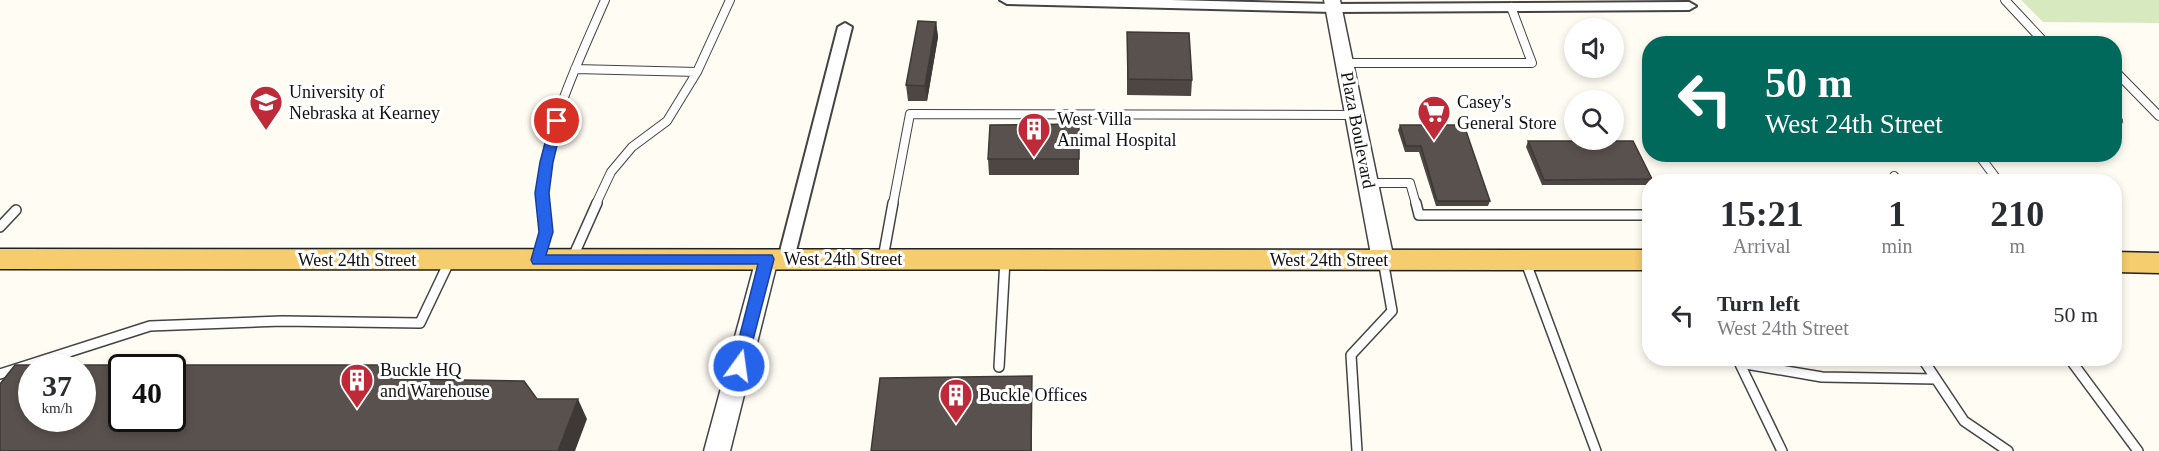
<!DOCTYPE html>
<html lang="en">
<head>
<meta charset="utf-8">
<style>
  :root { --surface:#fff; --page:#f2f2f3; --text:#2b2b33; --muted:#7c7c81 }
  body { margin:0; font-family:Georgia,serif; background:var(--page); color:var(--text); height:100vh; display:flex; flex-direction:column; font-size:22px; white-space:nowrap }
  * { box-sizing:border-box; margin:0 }
  p { font-size:20px; color:var(--muted) }
  .icon { flex:none; width:33px; height:33px; fill:none; stroke:currentColor; stroke-width:2; stroke-linecap:round; stroke-linejoin:round }
  .map { position:relative; flex:1; overflow:hidden }
  .sheet { position:absolute; left:1642px; top:174px; width:480px; height:192px; display:flex; flex-direction:column; background:var(--surface); border-radius:24px; box-shadow:0 3px 9px #0003 }
  .sheet>* { flex:none }
  .guide { position:absolute; left:1642px; top:36px; width:480px; height:126px; border-radius:24px; box-shadow:0 3px 9px #0003; background:#00695c; color:#fff; overflow:hidden }
  .controls { position:absolute; left:1564px; top:18px; display:grid; gap:12px }
  .controls a { display:grid; place-items:center; width:60px; height:60px; border-radius:50%; background:var(--surface); box-shadow:0 3px 9px #0003; font-size:30px }
  .speed { position:absolute; left:18px; top:354px; display:flex; gap:12px; font-size:30px; font-weight:700; text-align:center }
  .speed>* { display:grid; place-content:center; width:78px; height:78px; border-radius:50%; background:var(--surface); box-shadow:0 3px 9px #0003; line-height:1 }
  .speed small { font-size:15px; font-weight:400 }
  .speed .limit { border:3px solid #111; border-radius:9px; background:#fff; color:#111 }
  .pin { position:absolute; display:grid; place-items:center; width:51px; height:51px; color:#fff; margin:-26px; border:3px solid #fff; border-radius:50%; box-shadow:0 2px 6px #0007 }
  .me { position:absolute; width:66px; margin:-33px; rotate:14deg; stroke-linejoin:round; filter:drop-shadow(0 0 4px #0008) }
  .turn { display:flex; align-items:center; gap:21px; height:126px; padding:0 24px; font-size:27px }
  .turn .icon { width:78px; height:78px; stroke-width:2.5 }
  .turn b { display:block; font-size:42px; line-height:51px }
  .eta { display:flex; justify-content:space-evenly; align-items:center; height:102px; text-align:center }
  .eta b { font-size:36px; font-weight:600; line-height:42px }
  ul { padding:0; list-style:none }
  li { display:flex; align-items:center; gap:18px; height:78px; padding:0 24px }
  li div { flex:1 }
  li b { display:block; font-size:22px }
  li em { font-style:normal }
  .map>svg:first-child { display:block }
  .green { fill:#d7e9be }
  .lines { fill:none; stroke-linecap:round; stroke-linejoin:round }
  .service-far1-casing { stroke:#434343; stroke-width:10 }
  .service-casing { stroke:#434343; stroke-width:12 }
  .minor-casing { stroke:#434343; stroke-width:4 }
  .tertiary-casing { stroke:#434343; stroke-width:3 }
  .primary-casing { stroke:#212121; stroke-width:3 }
  .service-far1 { stroke:#fff; stroke-width:8 }
  .service { stroke:#fff; stroke-width:9 }
  .minor { fill:#fff; fill-rule:evenodd }
  .tertiary { fill:#fff; fill-rule:evenodd }
  .primary { fill:#f5cd6e; fill-rule:evenodd }
  .wall { fill:#4d4642 }
  .shaded-wall { fill:#3e3936 }
  .building { fill:#59514d; stroke:#3e3936; stroke-width:1.5; fill-rule:evenodd }
  .route { fill:#2563eb; stroke:#184099; stroke-width:1.5 }
  .labels { text-anchor:middle; dominant-baseline:central; stroke-width:6; stroke-linejoin:round; paint-order:stroke }
  .poi-label { font-size:18px; fill:#101010; stroke:#fff; text-anchor:start }
  .street-label { font-size:18px; fill:#101010; stroke:#fff }
</style>
</head>
<body>
<div class="map">
<svg width="2159" height="451" viewBox="0 0 2159 451">
  <rect width="100%" height="100%" fill="#fffcf4"/>
  <!-- green -->
  <path class="green" d="M2021,0H2159V23L2043,22Z"/>
  <g class="lines">
    <defs>
      <path id="service-far1" d="M2005,0L2046,44
        M1344,63H1532L1511,7
        M575,69L697,72L730,0
        M2115,71L2159,116
        M2115,117L2118,121H2115
        M1978,154L1999,182
        M1894,176L1899,182
        M1369,183H1410L1416,204
        M543,204C537,144 581,56 605,0
        M596,204L611,172L632,147L667,121L697,72
        M893,204L910,114L1354,115"/>
      <path id="service" d="M1416,203L1419,215H1650
        M0,227L16,210
        M883,258L893,203
        M572,259L597,203
        M538,260L546,233L543,203
        M1525,260L1596,451
        M1922,358L1964,421L2008,451
        M2069,358L2138,451
        M1739,362L1782,451
        M1740,363L1822,377L1936,379
        M999,367L1005,260
        M0,374L150,326L282,321L420,323L450,260
        M1357,451L1351,355L1392,311L1383,260"/>
      <path id="minor" d="M1000,0H1171L1333,4L1689,2L1696,6L1689,10L1333,12L1007,4Z
        M845,23L852,27L794,259L792,263L786,265L780,263L778,259L838,27Z"/>
      <path id="tertiary" d="M1324,0H1340L1394,260L1391,266L1383,268L1375,266L1372,260Z
        M767,251L775,253L778,259L730,451H704L756,259L759,253Z"/>
      <path id="primary" d="M0,249L1650,250V270L0,269Z
        M2115,252L2159,253V273L2115,272Z"/>
    </defs>
    <!-- service-far1 casing -->
    <use href="#service-far1" class="service-far1-casing"/>
    <!-- service casing -->
    <use href="#service" class="service-casing"/>
    <!-- minor casing -->
    <use href="#minor" class="minor-casing"/>
    <!-- tertiary casing -->
    <use href="#tertiary" class="tertiary-casing"/>
    <!-- primary casing -->
    <use href="#primary" class="primary-casing"/>
    <!-- service-far1 -->
    <use href="#service-far1" class="service-far1"/>
    <!-- service -->
    <use href="#service" class="service"/>
    <!-- minor -->
    <use href="#minor" class="minor"/>
    <!-- tertiary -->
    <use href="#tertiary" class="tertiary"/>
    <!-- primary -->
    <use href="#primary" class="primary"/>
  </g>
  <!-- wall -->
  <path class="wall" d="M936,22L938,37L927,101H908L906,85Z
    M1127,32L1192,80L1191,96L1127,95Z
    M1079,124V175H989L988,159Z
    M1400,125L1490,201L1488,206H1436L1419,152H1405L1398,130Z
    M1528,141L1652,179L1651,182H1650V185H1542L1526,147Z"/>
  <!-- shaded-wall -->
  <path class="shaded-wall" d="M936,22L938,37L927,101L925,86Z
    M1032,376V451H1031Z
    M578,399L587,419L575,451H558Z"/>
  <!-- building -->
  <path class="building" d="M918,21L936,22L925,86L906,85Z
    M1127,32L1189,33L1192,80L1128,79Z
    M1079,124V159H988L990,125Z
    M1400,125H1464L1490,201H1437L1421,146H1406Z
    M1528,141H1633L1652,179L1544,180Z
    M15,365H388L395,379L524,381L537,399H578L558,451H0V384ZM32,368H82V418H32ZM122,368H172V418H122Z
    M1032,376L1031,451H871L880,378Z"/>
  <!-- route -->
  <path class="route" d="M557,117L563,121L553,162L549,193L553,232L546,255H772L774,259L745,371H734L732,366L758,264H533L531,260L539,232L535,193L540,162L551,121Z"/>
  <!-- icons -->
  <defs>
    <symbol id="university-pin" viewBox="-11 -11 22 30"><path d="M0 17L-7.5 6A9.5 9.5 0 1 1 7.5 6Z" fill="#bf2a39" stroke="#fff"/><path d="M0-5L7-2L0 1L-7-2ZM-4 1L0 2.5L4 1V4Q0 6-4 4Z" fill="#fff"/></symbol>
    <symbol id="supermarket-pin" viewBox="-11 -11 22 30"><path d="M0 17L-7.5 6A9.5 9.5 0 1 1 7.5 6Z" fill="#bf2a39" stroke="#fff"/><path d="M-6-5.5h2.5l.6 2H6L4.5 2H-2.5L-4.4-4H-6ZM-1.5 3.2a1.3 1.3 0 1 0 .1 0ZM3 3.2a1.3 1.3 0 1 0 .1 0Z" fill="#fff"/></symbol>
    <symbol id="building-pin" viewBox="-11 -11 22 30"><path d="M0 17L-7.5 6A9.5 9.5 0 1 1 7.5 6Z" fill="#bf2a39" stroke="#fff"/><path d="M-4-6H4V6H1V3H-1V6H-4ZM-2.5-4.3h1.7v1.8h-1.7ZM.8-4.3h1.7v1.8H.8ZM-2.5-1h1.7V.8h-1.7ZM.8-1h1.7V.8H.8Z" fill="#fff"/></symbol>
  </defs>
  <g fill-rule="evenodd">
    <use href="#university-pin" x="247" y="83" width="38" height="52"/>
    <use href="#supermarket-pin" x="1415" y="93" width="38" height="52"/>
    <use href="#building-pin" x="1015" y="110" width="38" height="52"/>
    <use href="#building-pin" x="338" y="361" width="38" height="52"/>
    <use href="#building-pin" x="937" y="376" width="38" height="52"/>
  </g>
  <g class="labels">
    <!-- poi labels -->
    <g class="poi-label">
      <text x="289" y="92">University of<tspan x="289" dy="21">Nebraska at Kearney</tspan></text>
      <text x="1457" y="102">Casey's<tspan x="1457" dy="21">General Store</tspan></text>
      <text x="1057" y="119">West Villa<tspan x="1057" dy="21">Animal Hospital</tspan></text>
      <text x="380" y="370">Buckle HQ<tspan x="380" dy="21">and Warehouse</tspan></text>
      <text x="979" y="395">Buckle Offices</text>
    </g>
    <!-- street labels -->
    <g class="street-label">
      <text transform="translate(1358 130) rotate(79)">Plaza Boulevard</text>
      <text x="843" y="259">West 24th Street</text>
      <text x="357" y="260">West 24th Street</text>
      <text x="1329" y="260">West 24th Street</text>
    </g>
  </g>
</svg>
<div class="controls">
<a><svg class="icon" aria-label="sound" viewBox="0 0 24 24"><path d="M4 9h4l5-4v14l-5-4H4zM17 9q2 3 0 6"/></svg></a>
<a><svg class="icon" aria-label="search" viewBox="0 0 24 24"><circle cx="10" cy="10" r="6"/><path d="M15 15l6 6"/></svg></a>
</div>
<div class="speed"><div>37<small>km/h</small></div><div class="limit">40</div></div>
<div class="pin" style="left:557px;top:121px;background:#d93025"><svg class="icon" aria-label="arrive" viewBox="0 0 24 24"><path d="M6 21V4h12l-3 4 3 4H6"/></svg></div>
<svg class="me" style="left:739px;top:366px" viewBox="-20 -20 40 40"><circle r="17" fill="#2563eb" stroke="#fff" stroke-width="3"/><path d="M0-11L8 9 0 5-8 9z" fill="#fff"/></svg>
<div class="guide">
<div class="turn"><svg class="icon" aria-label="left" viewBox="0 0 24 24"><path d="M17 20v-9H6M10 6l-5 5 5 5"/></svg><div><b>50 m</b>West 24th Street</div></div>
</div>
<section class="sheet">
<div class="eta">
<div><b>15:21</b><p>Arrival</p></div>
<div><b>1</b><p>min</p></div>
<div><b>210</b><p>m</p></div>
</div>
<ul>
<li><svg class="icon" aria-label="left" viewBox="0 0 24 24"><path d="M17 20v-9H6M10 6l-5 5 5 5"/></svg><div><b>Turn left</b><p>West 24th Street</p></div><em>50 m</em></li>
</ul>
</section>
</div>
</body>
</html>
